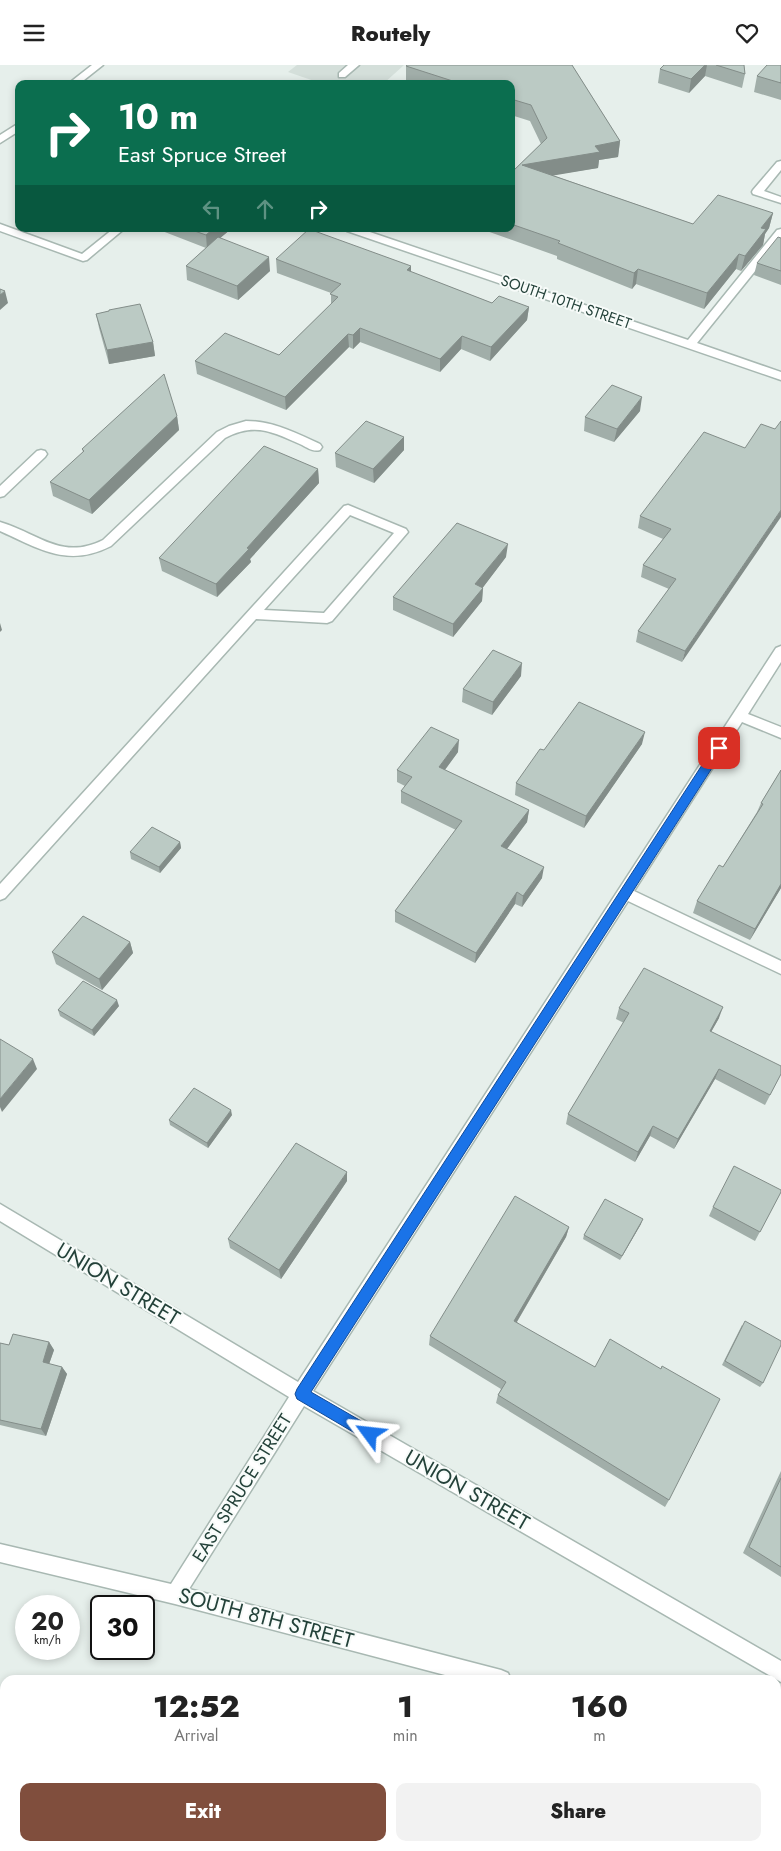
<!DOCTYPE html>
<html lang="en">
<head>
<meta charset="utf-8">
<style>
  :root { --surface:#fff; --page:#f2f2f2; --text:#222; --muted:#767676; --accent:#804e3d }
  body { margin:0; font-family:Jost,sans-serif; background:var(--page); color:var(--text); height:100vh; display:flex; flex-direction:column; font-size:19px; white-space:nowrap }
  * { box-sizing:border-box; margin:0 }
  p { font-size:16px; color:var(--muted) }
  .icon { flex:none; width:28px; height:28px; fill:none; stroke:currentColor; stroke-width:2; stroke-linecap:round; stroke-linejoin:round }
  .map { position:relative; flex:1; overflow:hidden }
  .panel { position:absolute; left:0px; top:1610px; width:781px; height:176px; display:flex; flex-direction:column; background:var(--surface); border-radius:15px 15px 0 0; box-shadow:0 2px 8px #0003 }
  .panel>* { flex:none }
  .guide { position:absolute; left:15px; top:15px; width:500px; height:152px; border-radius:10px; box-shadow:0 2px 8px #0003; background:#0b6e4f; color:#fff; overflow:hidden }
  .speed { position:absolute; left:15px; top:1530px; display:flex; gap:10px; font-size:25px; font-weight:700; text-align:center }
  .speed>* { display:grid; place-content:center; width:65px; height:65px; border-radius:50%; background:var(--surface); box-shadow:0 2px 8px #0003; line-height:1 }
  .speed small { font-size:12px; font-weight:400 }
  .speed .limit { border:2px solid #111; border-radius:8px; background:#fff; color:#111 }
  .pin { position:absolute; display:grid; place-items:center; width:42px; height:42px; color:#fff; margin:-21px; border-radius:10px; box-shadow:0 2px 8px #0006 }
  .me { position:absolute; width:55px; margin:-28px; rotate:300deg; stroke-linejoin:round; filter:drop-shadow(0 0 4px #0008) }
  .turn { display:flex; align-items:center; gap:18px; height:105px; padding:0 20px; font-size:22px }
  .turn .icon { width:65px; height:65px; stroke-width:2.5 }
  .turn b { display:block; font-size:35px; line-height:42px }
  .lanes { display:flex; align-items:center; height:48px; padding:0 20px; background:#0003; justify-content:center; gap:25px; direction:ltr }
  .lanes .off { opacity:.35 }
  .eta { display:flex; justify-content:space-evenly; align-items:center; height:85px; text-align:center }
  .eta b { font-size:30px; font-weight:800; line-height:35px }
  .primary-button { display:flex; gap:10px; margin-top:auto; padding:10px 20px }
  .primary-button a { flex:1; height:58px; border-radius:10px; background:var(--accent); color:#fff; font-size:20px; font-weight:800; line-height:58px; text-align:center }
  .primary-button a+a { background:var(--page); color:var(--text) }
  header { display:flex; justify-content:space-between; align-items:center; height:65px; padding:0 20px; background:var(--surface); font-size:22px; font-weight:800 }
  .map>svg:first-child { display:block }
  .built { fill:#d4dfda }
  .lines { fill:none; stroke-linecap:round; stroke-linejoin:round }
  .minor-casing { stroke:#a8b8b2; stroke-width:3 }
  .minor { fill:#fff; fill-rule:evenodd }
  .wall { fill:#a1aea9 }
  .shaded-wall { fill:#838d89 }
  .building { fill:#bbcac4; stroke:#838d89 }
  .route { fill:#1a73e8; stroke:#114b97 }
  .labels { text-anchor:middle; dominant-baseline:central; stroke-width:4; stroke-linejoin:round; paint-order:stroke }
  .far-street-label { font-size:15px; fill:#24423a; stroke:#f7fbf9 }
  .street-label { font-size:18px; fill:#24423a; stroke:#f7fbf9 }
  .near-street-label { font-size:21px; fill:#24423a; stroke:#f7fbf9 }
</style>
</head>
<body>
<header><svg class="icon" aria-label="menu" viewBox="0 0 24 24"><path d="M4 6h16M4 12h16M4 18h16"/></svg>Routely<svg class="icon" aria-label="heart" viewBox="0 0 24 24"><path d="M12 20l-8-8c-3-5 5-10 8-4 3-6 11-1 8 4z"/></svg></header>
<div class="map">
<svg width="781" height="1786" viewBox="0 0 781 1786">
  <rect width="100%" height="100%" fill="#e6efeb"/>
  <!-- built -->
  <path class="built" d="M297,0H404L383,19H323L288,7Z"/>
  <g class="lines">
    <defs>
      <path id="minor" d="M92,0H103L79,19H68Z
        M348,0H359L345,12H339V8Z
        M19,58V66L0,78V70Z
        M781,96V105L764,126L781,132V138L753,129L752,127L753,125L777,97Z
        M0,159L82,189L113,164H124L87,195L83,196L0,166Z
        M346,164H361L688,275L777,165L781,164V174L697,278L781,307V315L347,166Z
        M246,356C273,356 296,368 320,379L322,382L320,385C313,387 308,383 302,380C273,367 255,357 225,373L111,481C68,503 40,484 0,466V457C38,468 61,496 103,475L217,367L229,361Z
        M41,385L45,386L47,389L45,392L4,431L0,432V421L37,386Z
        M348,440L406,464L408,467L332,556L327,558L256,554L5,833L0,835V819L344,441ZM350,450L394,468L324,548L264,545Z
        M781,581V597L748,649L781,662V673L742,657L634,826L781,896V909L628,836L313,1326L781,1596V1617L304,1341L189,1524L501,1605L508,1608L511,1615H464L175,1539L0,1497V1479L171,1519L289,1332L0,1156V1139L298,1317L776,583Z
        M619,1781H639L638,1786H618Z"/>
    </defs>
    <!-- minor casing -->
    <use href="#minor" class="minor-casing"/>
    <!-- minor -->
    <use href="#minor" class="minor"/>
  </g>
  <!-- wall -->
  <path class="wall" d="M572,0L620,76L618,92L599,95L598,103L552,110L693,159L773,148L769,163L765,169L763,180L741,206L736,204L704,244L636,219L632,224L557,194V191L481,164H511V108L541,79L530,56L511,50V19H412L406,17V1Z
    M664,0H744L745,9L742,23L705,11L689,28L658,18L660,4Z
    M781,0V35L754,27L757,11Z
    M19,101V115L17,114L15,104Z
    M157,164H231L220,173L270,206L238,235L187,215L186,201L206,183Z
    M781,173V220L754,210L757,198Z
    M276,194L411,207L492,238L529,242L527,255L490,296L461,284L440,307L360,277L353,284L349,282L286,345L197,309L195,296L279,290L331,239V228L277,208Z
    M109,246L153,277L155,291L109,299L99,263L96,249Z
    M640,346L614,377L584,366L585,352Z
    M177,351L179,365L92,449L53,431L50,417L83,387L82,384Z
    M404,372V385L374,418L336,402L335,388Z
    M745,383L682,597L636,577L638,566L669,524L641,512L643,500L663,474L638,463L640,451Z
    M318,404L319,418L250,494L251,497L217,532L162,506L159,493Z
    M506,492L483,522L482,536L453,572L393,545V532Z
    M521,611L492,650L462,637L463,624Z
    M642,679L584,763L515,730L516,718L544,685Z
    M458,687L445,705L529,745L527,757L507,784L542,813L522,842L515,839L475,898L395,857V846L456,765L401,738V726L405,721L397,717V705Z
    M781,705V823L750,875L693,848L697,836L723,802L757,747L761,738Z
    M180,777L181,783L160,808L131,794L130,787Z
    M130,877L133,888L102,925L56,899L52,887Z
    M119,941L94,971L60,951L58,945Z
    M619,943L719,953L711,967L781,1009L765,1040L715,1014L674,1084L650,1071L635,1097L566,1059L568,1049L624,958L616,954Z
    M232,1050L208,1083L170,1060L169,1055Z
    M347,1116L281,1214L230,1183L228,1174Z
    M781,1127L755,1176L709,1151L713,1142Z
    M641,1159L620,1195L583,1174L584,1170Z
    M569,1162L566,1172L517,1257L669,1435L665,1442L496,1338L498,1330L501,1324L429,1280L430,1271Z
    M742,1260L763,1318L760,1322L722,1300Z
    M49,1277L54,1285L49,1299L62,1302L67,1309L46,1371L0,1360V1278L9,1280Z
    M781,1406V1512L743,1488Z
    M722,1781H776L781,1786H721Z"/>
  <!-- shaded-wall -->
  <path class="shaded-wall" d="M705,0H707L705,11L689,28L691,14Z
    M620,76L618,92L599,95L598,103L521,116L522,100L595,81Z
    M773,148L769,163L765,169L763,180L741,206L745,191L761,163Z
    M213,164H231L207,184L206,170Z
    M739,189L736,204L704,244L707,228Z
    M269,192L270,206L238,235L237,221Z
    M411,201V214L407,205Z
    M638,204L636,219L632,224L634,208Z
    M5,226L8,238L0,245V230Z
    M529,242L527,255L490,296L491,282Z
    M360,263V277L353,284V270Z
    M348,269L349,282L286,345L285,332Z
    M462,271L461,284L440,307V294Z
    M153,277L155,291L109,299L107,285Z
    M642,332L640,346L614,377L617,364Z
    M177,351L179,365L92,449L89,435Z
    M404,372V385L374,418L373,404Z
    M318,404L319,418L250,494L251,497L217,532L216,519L247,483Z
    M781,445V452L682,597L685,586Z
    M508,479L506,492L475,533V519Z
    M483,523L482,536L453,572V559Z
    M0,558L2,565L0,567Z
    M522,598L521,611L492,650L493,637Z
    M645,667L642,679L584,763L586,751Z
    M459,675L458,687L438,714L439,702Z
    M529,745L527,757L500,793L501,781Z
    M180,777L181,783L160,808L159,802Z
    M544,802L542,813L522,842L523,831Z
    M781,819V823L750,875L755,864Z
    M517,827L515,839L475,898L476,888Z
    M130,877L133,888L102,925L99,914Z
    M117,935L119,941L94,971L92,965Z
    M723,942L719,953L706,976L710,966Z
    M33,994L37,1004L2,1047L0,1042V1034Z
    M719,1004L715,1014L674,1084L678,1074Z
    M231,1045L232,1050L208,1083L207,1078Z
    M653,1061L650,1071L635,1097L638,1087Z
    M347,1107V1116L281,1214L279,1205Z
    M643,1154L641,1159L620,1195L622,1191Z
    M569,1162L566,1172L512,1265L514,1256Z
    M49,1277L54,1285L47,1305L43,1297Z
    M62,1302L67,1309L46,1371L41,1364Z
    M5,1746V1768L2,1778L0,1777V1762Z"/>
  <!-- building -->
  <path class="building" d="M407,0H572L620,76L595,81L600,87L522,100L693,159L718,130L773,148L761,163L766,164L745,191L739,189L707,228L638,204L634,208L558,178L560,176L511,159V108L547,73L531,40L511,34V19H462L406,1Z
    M664,0H705L691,14L660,4Z
    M716,0H744L745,9Z
    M767,0H781V18L757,11Z
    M19,101V105L15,104Z
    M189,164H213L206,170Z
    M309,164L411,201L407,205L492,238L499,231L529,242L491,282L462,271L440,294L360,263L353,270L348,269L285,332L195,296L225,268L279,290L338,232L330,229L341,219L276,194Z
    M218,172L269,192L237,221L186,201Z
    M778,172L781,173V206L757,198Z
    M0,224L5,226L0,230Z
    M140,239L153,277L107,285L96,249L109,246V245Z
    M164,309L177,351L89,435L50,417L84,386L82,384Z
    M612,320L642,332L617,364L585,352Z
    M366,356L404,372L373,404L335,388Z
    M781,356V445L685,586L638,566L676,514L643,500L671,464L640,451L704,367L745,383L761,359L775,364Z
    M264,381L318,404L247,483L249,484L216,519L159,493Z
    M457,458L508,479L475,519L483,523L453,559L393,532Z
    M493,585L522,598L493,637L463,624Z
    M579,637L645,667L586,751L516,718L540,684L544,685Z
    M431,662L459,675L439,702L529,745L501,781L544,802L523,831L517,827L476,888L395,846L462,756L401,726L412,712L397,705Z
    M781,705V819L755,864L697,836L719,800L723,802L763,739L761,738Z
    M152,762L180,777L159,802L130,787Z
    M83,851L130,877L99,914L52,887Z
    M644,903L723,942L710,966L781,1001V1009L770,1030L719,1004L678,1074L653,1061L638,1087L568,1049L629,948L619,943Z
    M83,916L117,935L92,965L58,945Z
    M0,974L33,994L0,1034Z
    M194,1023L231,1045L207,1078L169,1055Z
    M296,1078L347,1107L279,1205L228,1174Z
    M734,1101L781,1125V1127L760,1167L713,1142Z
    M515,1131L569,1162L514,1256L595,1302L610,1274L661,1304L662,1301L720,1334L669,1435L498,1330L506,1317L430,1271Z
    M605,1134L643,1154L622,1191L584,1170Z
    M745,1256L781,1276V1280L763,1318L725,1296Z
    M13,1269L49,1277L43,1297L62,1302L41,1364L0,1355V1278L9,1280Z
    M781,1413V1502L749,1482Z
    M0,1633L5,1634V1746L0,1762Z
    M776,1657L781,1659V1786H728V1781H776Z
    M89,1781H521L520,1786H107Z"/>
  <!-- route -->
  <path class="route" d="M719,679L724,683L723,686L311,1327L375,1364L377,1369L375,1374L370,1376L365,1374L297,1334L295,1329L297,1324L715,680Z"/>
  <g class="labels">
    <!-- far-street labels -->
    <g class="far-street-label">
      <text transform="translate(566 237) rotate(19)">SOUTH 10TH STREET</text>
    </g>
    <!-- street labels -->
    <g class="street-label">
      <text transform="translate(242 1423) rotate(-58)">EAST SPRUCE STREET</text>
    </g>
    <!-- near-street labels -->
    <g class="near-street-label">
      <text transform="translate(118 1219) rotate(31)">UNION STREET</text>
      <text transform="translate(467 1425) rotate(30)">UNION STREET</text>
      <text transform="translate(266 1553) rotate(15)">SOUTH 8TH STREET</text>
    </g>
  </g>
</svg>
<div class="speed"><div>20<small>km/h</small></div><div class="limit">30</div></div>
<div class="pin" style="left:719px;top:683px;background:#d93025"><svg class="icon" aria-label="arrive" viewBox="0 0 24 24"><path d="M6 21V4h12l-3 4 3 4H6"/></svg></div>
<svg class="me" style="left:370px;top:1369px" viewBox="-20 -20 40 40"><path d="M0-17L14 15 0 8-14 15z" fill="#1a73e8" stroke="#fff" stroke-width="4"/></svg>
<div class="guide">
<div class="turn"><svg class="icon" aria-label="right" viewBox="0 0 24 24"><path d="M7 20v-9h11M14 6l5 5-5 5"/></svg><div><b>10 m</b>East Spruce Street</div></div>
<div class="lanes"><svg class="icon off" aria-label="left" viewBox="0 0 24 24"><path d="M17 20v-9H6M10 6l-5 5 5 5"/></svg><svg class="icon off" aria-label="ahead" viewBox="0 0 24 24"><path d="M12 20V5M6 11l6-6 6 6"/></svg><svg class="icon" aria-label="right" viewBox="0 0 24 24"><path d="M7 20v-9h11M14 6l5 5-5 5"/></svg></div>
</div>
<section class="panel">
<div class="eta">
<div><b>12:52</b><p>Arrival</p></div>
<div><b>1</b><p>min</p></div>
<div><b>160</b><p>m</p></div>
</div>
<div class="primary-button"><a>Exit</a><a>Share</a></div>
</section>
</div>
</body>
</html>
